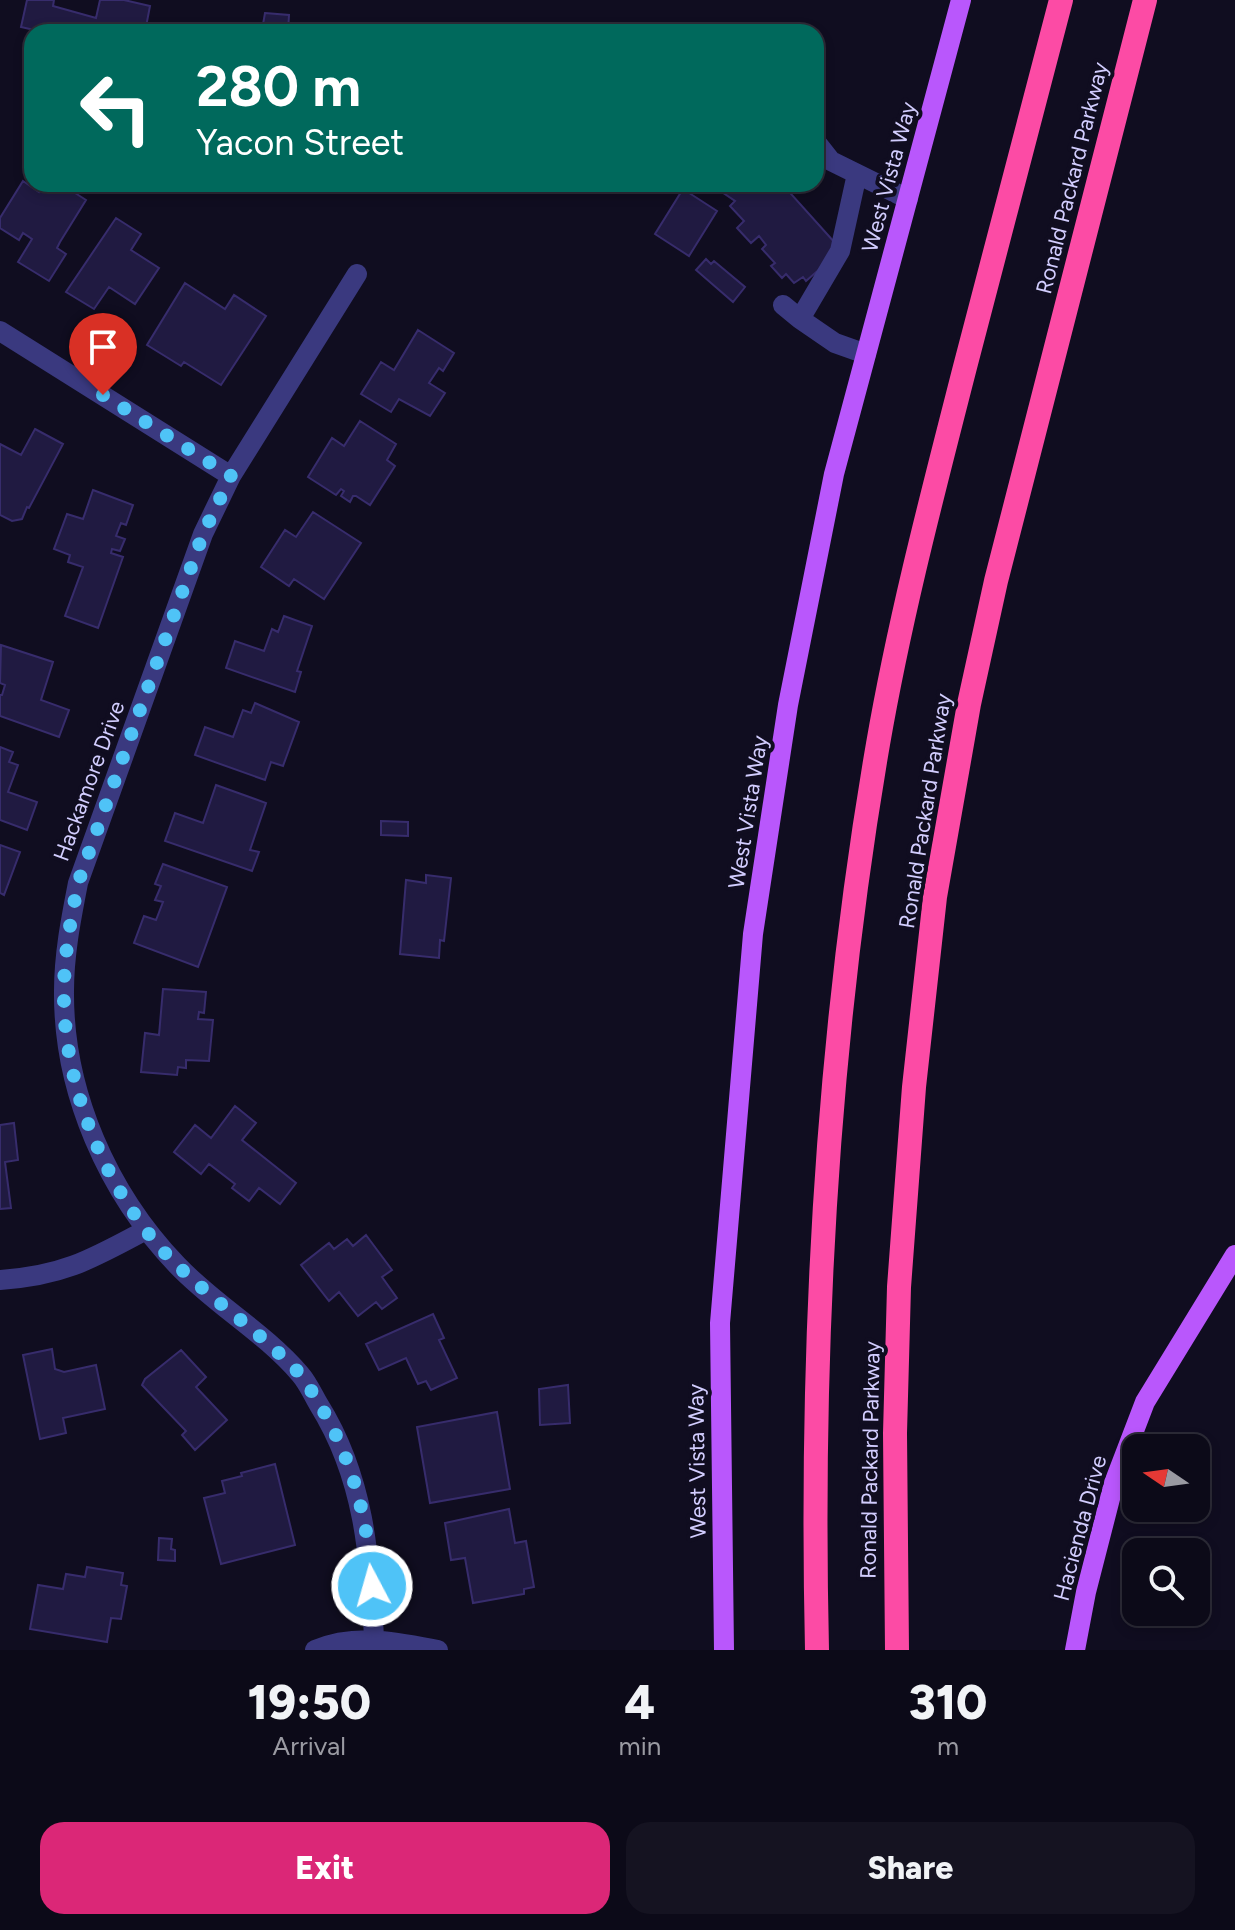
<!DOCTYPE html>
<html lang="en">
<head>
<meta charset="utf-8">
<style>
  :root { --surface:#0c0a18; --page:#151321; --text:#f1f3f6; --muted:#9a9aa2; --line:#2c2b37; --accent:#db2777 }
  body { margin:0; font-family:Figtree,sans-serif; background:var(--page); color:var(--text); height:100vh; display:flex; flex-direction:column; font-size:30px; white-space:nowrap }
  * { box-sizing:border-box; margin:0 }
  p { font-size:26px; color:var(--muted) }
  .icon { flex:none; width:44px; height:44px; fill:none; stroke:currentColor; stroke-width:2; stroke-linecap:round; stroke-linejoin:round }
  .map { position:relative; height:1650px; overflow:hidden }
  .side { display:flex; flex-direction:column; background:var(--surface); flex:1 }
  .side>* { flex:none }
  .hud { position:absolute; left:24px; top:24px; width:800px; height:168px; border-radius:24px; box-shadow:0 4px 12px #0003,0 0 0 2px var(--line); background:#00695c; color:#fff; overflow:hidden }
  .needle { width:52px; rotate:283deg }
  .tools { position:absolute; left:1122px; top:1434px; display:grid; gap:16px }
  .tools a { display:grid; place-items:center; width:88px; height:88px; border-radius:16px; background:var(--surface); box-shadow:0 4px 12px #0003,0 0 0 2px var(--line); font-size:40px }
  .pin { position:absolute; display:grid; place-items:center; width:68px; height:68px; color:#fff; margin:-82px -34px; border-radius:50% 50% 50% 0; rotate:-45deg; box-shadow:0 0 8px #0007 }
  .pin .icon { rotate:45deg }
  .me { position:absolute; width:88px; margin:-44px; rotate:354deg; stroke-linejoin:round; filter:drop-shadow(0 0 6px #0008) }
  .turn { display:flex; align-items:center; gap:28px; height:168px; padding:0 40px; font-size:36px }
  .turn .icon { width:104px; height:104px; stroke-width:2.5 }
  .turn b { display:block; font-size:56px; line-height:68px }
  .eta { display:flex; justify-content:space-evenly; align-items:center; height:136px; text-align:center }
  .eta b { font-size:48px; font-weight:800; line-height:56px }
  .button { display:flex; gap:16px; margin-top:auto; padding:16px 40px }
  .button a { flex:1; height:92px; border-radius:24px; background:var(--accent); color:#fff; font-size:32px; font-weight:800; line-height:92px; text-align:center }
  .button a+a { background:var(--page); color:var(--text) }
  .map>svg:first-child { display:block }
  .building { fill:#201a41; stroke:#372c6c; stroke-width:2 }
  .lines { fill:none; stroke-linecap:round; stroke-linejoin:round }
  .minor { stroke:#3a397f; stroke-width:20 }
  .major { stroke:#b957fc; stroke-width:20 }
  .highway { stroke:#fc4ba5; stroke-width:24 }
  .route { stroke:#4fc3f7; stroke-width:14; stroke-dasharray:0 25.2 }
  .labels { text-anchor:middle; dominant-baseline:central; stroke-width:8; stroke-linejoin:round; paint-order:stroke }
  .street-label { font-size:22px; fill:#d2cdfe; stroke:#100d20 }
</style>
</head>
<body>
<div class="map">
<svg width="1235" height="1650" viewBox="0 0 1235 1650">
  <rect width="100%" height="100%" fill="#100d20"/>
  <!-- building -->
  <path class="building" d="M27,0H54L53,6L96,18L100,0H124L150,6L145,32H43L21,27Z
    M265,13L289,15L288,32H250V29L262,30Z
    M23,181L39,192L44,184H61L86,200L60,242L57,248L66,254L49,281L18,262L32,239L23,233L19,240L0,228V218Z
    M710,184H789L795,191L791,194L836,244L829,261L806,281L803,277L794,283L786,274L782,278L771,266L775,263L762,249L766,245L759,236L751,243L737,228L744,221L730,206L735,201Z
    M683,189L717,211L689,256L655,234Z
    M116,218L141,234L131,250L159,268L135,304L109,287L94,309L66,292Z
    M706,259L711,264L714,261L745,287L733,302L696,270Z
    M185,283L225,309L234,295L266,316L221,385L184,362L181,366L147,345Z
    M418,330L454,353L443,371L439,368L429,383L445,393L430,416L399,399L391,412L361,394L381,362L394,370Z
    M360,421L396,444L387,460L395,466L370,505L356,496H353L350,502L341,496L344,491L341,489L336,495L308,477L332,438L344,446Z
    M35,429L63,444L29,508L27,507L22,519L12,521L0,515V444L21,455Z
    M93,490L133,505L126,525L121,523L116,536L125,539L120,551L112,549L111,553L123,557L98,628L65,616L83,567L68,562L70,555L54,549L67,514L83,519Z
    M313,512L361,543L324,599L294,579L289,586L261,567L285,530L296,537Z
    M284,616L312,626L297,671L301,672L295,692L226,668L235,641L264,651L272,629L278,632Z
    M1,645L53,662L41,700L69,710L59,737L0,716V695H2L5,685L0,683Z
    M255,703L299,722L283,766L271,762L265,780L195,755L205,727L233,737L243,710L251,713Z
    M0,747L13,752L9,762L18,765L8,792L37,802L27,830L0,820Z
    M216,785L266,803L250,850L259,852L252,871L165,841L175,813L203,823Z
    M381,821L408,822V836L381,835Z
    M0,845L20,852L4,895L0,893Z
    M163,864L227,887L198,967L134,943L144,916L156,920L163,902L155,900L161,886L155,884Z
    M426,875L451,878L444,941L440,940L439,958L400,954L406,880L426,883Z
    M163,989L206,992L204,1013L199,1012L198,1019L213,1020L209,1061L186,1060V1068L178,1067L177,1075L141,1072L145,1033L159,1035Z
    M235,1106L256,1123L242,1140L296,1183L280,1204L259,1188L249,1201L232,1188L235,1184L209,1164L201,1174L174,1152L195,1125L211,1138Z
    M14,1123L18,1160L5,1162L11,1208L0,1209V1125Z
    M366,1235L392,1270L382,1277L397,1298L382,1309L376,1302L358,1316L339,1292L329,1301L301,1265L329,1243L334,1249L347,1239L353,1246Z
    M433,1314L444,1338L439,1340L457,1378L431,1390L426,1381L418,1384L406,1358L379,1370L366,1344Z
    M52,1349L55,1369L64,1372L96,1365L105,1409L63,1418L66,1433L40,1439L23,1355Z
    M181,1350L206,1377L196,1387L227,1420L195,1450L182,1435L186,1431L142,1385L145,1379Z
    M568,1385L570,1423L540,1425L539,1389Z
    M497,1412L510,1489L430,1503L417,1427Z
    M275,1464L295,1545L221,1564L204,1498L225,1493L222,1481L242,1476L241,1473Z
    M509,1509L515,1543L526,1541L534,1587L524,1589V1594L473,1603L465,1558L451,1560L445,1523Z
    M159,1538L172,1539L171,1549L175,1550V1561L158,1560Z
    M87,1567L123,1573L121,1585L127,1586L121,1619L111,1618L107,1642L30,1629L38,1585L63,1589L66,1574L85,1577Z"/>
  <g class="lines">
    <!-- minor -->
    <path class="minor" d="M816,142L831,161L908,199
      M357,274L231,476L203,534L78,883C71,919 64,954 64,991C63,1092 108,1193 177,1265C215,1305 264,1332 300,1374C308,1383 313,1395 319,1405C364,1477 370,1556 374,1638
      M783,305L800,319L840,251L857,174
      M800,319L835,343L866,354
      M0,331L231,476
      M0,1280C63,1276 92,1259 146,1230
      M315,1650C356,1633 396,1642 438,1650"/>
    <!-- major -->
    <path class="major" d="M724,1650L720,1323L753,934L788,705L834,474L961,0
      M1075,1650L1086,1592L1114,1483L1145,1402L1235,1255"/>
    <!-- highway -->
    <path class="highway" d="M817,1650C810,1345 826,1045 878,744C900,617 933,492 965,367C997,244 1029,122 1061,0
      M897,1650L895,1433L899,1287L914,1087L935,897L969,704L996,581L1145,0"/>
  </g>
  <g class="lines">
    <!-- route -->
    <path class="route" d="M103,395L231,476L203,534L78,883C71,919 64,954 64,991C62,1087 110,1203 180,1268C218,1304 262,1334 298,1372C306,1381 312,1392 318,1402C352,1457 369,1522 372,1586"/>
  </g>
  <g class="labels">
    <!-- street labels -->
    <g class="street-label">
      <text transform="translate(889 177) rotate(-75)">West Vista Way</text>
      <text transform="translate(1072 178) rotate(-76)">Ronald Packard Parkway</text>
      <text transform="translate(89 781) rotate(-70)">Hackamore Drive</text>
      <text transform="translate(925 811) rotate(-81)">Ronald Packard Parkway</text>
      <text transform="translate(748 812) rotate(-81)">West Vista Way</text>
      <text transform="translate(870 1460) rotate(-89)">Ronald Packard Parkway</text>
      <text transform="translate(697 1461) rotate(-91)">West Vista Way</text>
      <text transform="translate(1080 1528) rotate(-75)">Hacienda Drive</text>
    </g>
  </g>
</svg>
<div class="tools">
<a><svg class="needle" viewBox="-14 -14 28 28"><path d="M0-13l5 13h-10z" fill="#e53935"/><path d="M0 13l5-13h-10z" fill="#9a9aa2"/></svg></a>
<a><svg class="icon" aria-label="search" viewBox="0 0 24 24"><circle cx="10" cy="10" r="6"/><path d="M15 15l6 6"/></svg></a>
</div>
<div class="pin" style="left:103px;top:395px;background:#d93025"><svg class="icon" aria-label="arrive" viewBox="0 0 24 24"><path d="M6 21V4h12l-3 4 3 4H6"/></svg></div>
<svg class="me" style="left:372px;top:1586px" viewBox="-20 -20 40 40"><circle r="17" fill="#4fc3f7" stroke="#fff" stroke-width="3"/><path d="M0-11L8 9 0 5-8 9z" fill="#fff"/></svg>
<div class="hud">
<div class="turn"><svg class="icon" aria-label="left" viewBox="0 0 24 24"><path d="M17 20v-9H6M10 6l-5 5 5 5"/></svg><div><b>280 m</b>Yacon Street</div></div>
</div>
</div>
<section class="side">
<div class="eta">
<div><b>19:50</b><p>Arrival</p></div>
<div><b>4</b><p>min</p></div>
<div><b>310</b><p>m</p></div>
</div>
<div class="button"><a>Exit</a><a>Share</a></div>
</section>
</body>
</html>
